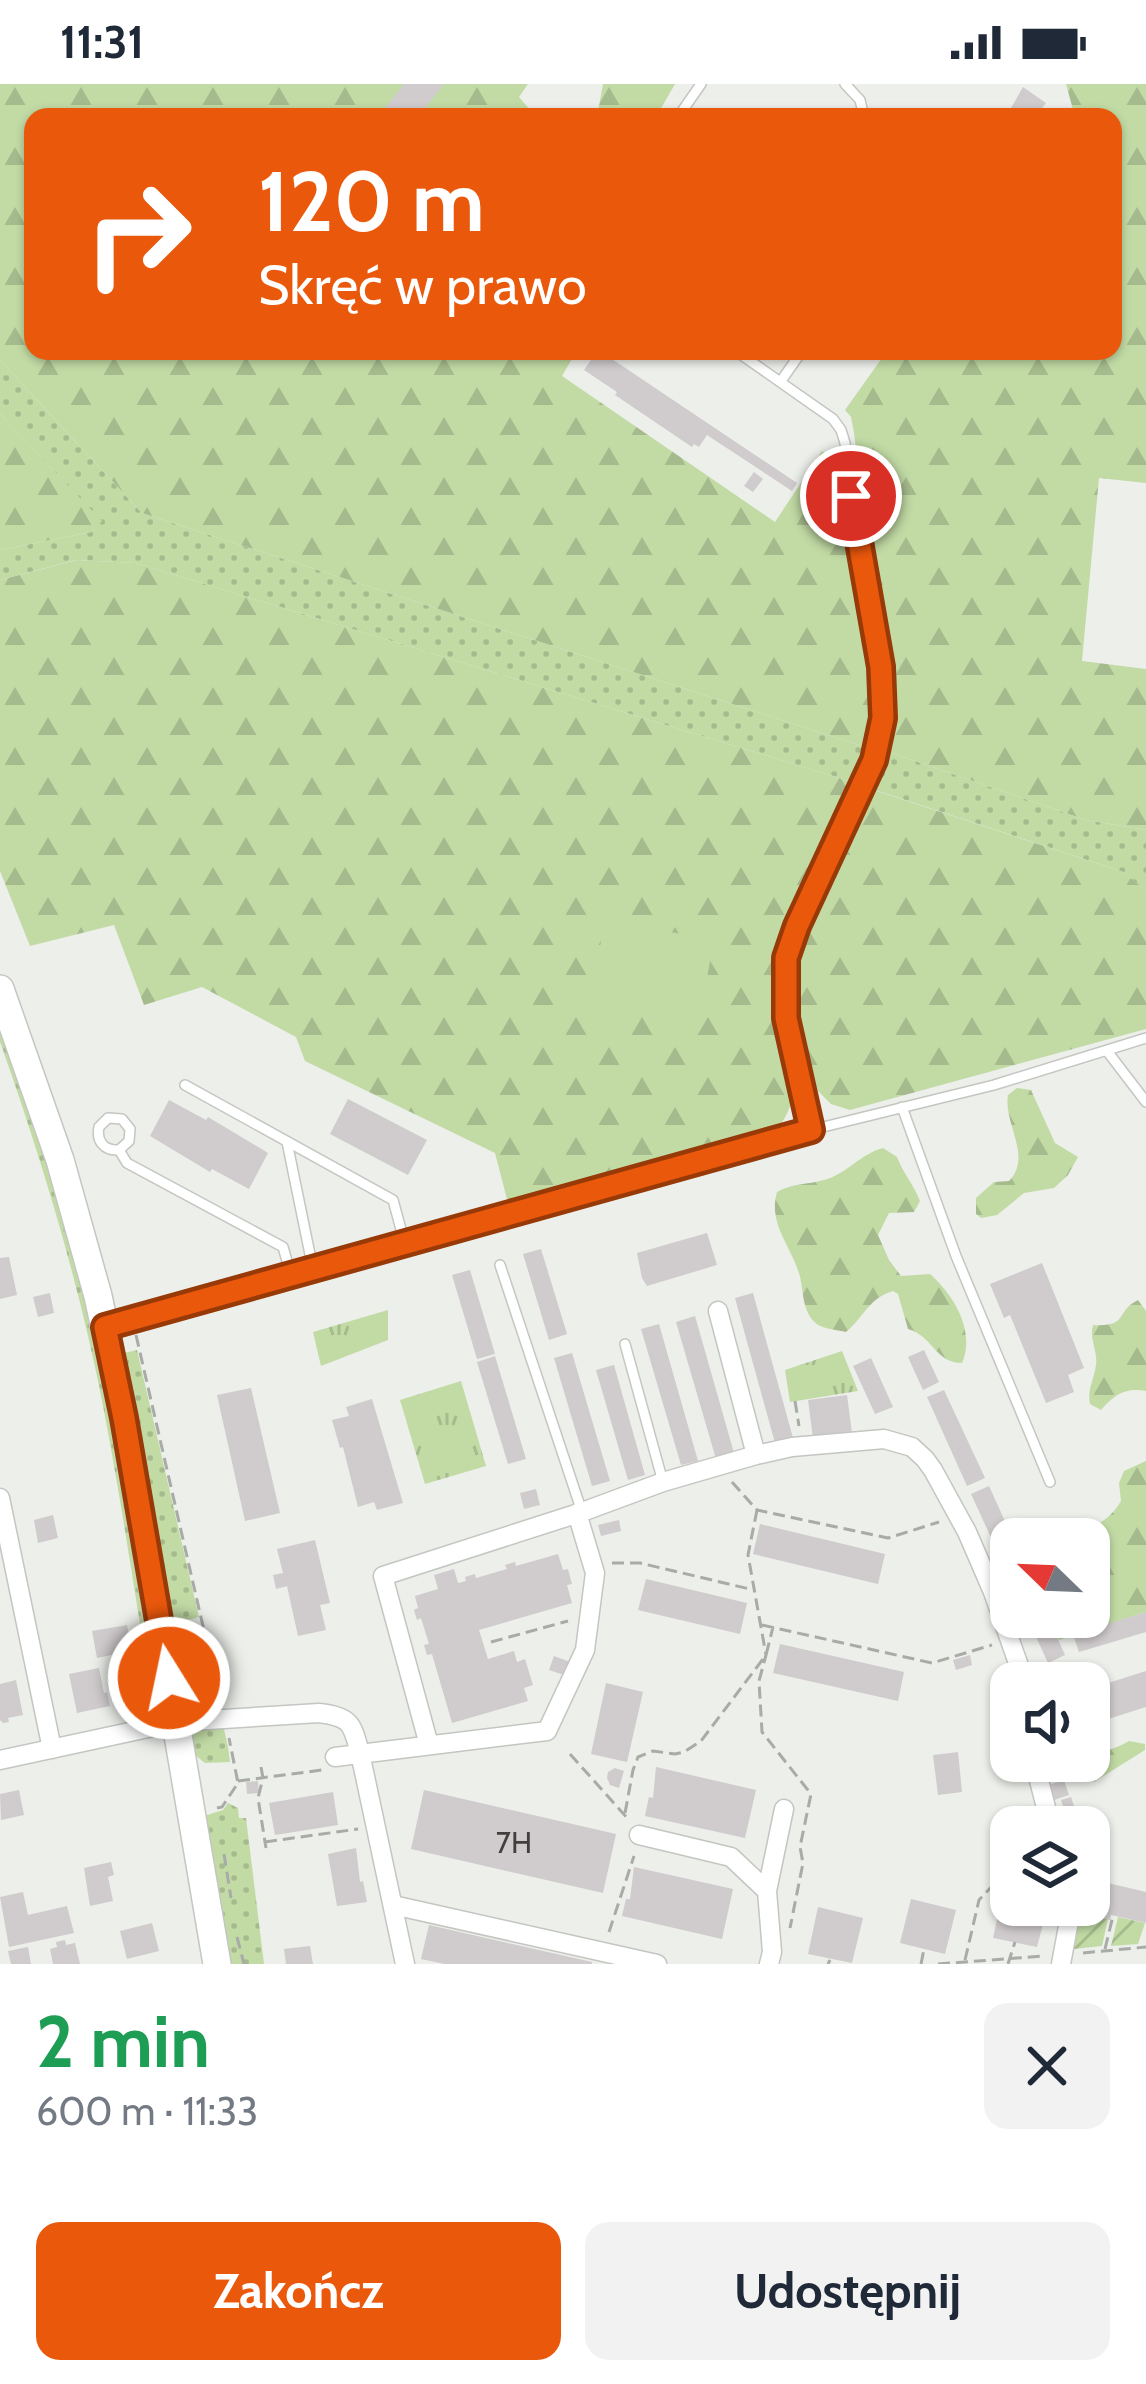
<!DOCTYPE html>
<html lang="pl">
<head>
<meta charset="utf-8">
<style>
  :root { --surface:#fff; --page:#f2f2f3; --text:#1f2937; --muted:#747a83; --accent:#ea580c }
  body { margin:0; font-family:Cabin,sans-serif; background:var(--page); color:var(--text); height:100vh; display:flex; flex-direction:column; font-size:45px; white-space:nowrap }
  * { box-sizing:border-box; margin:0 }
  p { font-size:39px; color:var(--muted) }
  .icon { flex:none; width:66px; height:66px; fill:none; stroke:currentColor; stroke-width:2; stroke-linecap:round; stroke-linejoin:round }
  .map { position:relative; height:1880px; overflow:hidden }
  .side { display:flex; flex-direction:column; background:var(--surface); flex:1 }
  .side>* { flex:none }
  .banner { position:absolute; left:24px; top:24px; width:1098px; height:252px; border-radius:24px; box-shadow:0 3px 9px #0004; background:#ea580c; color:#fff; overflow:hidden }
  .needle { width:78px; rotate:293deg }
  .fabs { position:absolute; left:990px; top:1434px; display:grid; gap:24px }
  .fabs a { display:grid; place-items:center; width:120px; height:120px; border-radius:24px; background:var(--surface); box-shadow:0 3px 9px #0004; font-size:60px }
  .pin { position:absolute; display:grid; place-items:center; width:102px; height:102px; color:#fff; margin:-51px; border:6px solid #fff; border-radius:50%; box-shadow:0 3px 12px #0007 }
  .me { position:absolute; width:132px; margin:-66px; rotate:350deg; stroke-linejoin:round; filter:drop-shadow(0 0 9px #0008) }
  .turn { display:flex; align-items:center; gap:42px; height:252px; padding:0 36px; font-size:54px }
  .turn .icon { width:156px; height:156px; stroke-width:2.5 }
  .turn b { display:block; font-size:84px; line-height:102px }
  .round { display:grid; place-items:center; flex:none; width:126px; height:126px; border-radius:24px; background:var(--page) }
  .summary { display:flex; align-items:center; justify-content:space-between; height:204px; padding:0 36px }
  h1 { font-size:72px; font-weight:700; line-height:90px; color:#1e9e55 }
  .cta { display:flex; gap:24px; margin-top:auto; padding:24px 36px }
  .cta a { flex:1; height:138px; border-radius:24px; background:var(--accent); color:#fff; font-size:48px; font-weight:700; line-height:138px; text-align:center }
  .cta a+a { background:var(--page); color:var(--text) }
  .status { display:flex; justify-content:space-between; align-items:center; height:84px; padding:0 60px; background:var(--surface); direction:ltr }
  .status svg { height:33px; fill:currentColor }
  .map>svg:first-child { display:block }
  .grass { fill:url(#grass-dots) }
  .forest { fill:url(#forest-firs) }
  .park { fill:url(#park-tufts) }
  .garden { fill:url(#garden-furrows) }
  .pitch { fill:#c2dba5 }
  .building { fill:#d0cbcd }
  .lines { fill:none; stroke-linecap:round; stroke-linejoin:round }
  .service-casing { stroke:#c3c6c1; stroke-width:12 }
  .minor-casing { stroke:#c3c6c1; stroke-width:21 }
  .secondary-casing { stroke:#c3c6c1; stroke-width:30 }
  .path { stroke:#a8aba7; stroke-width:3; stroke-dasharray:12 6; stroke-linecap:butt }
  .service { stroke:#fff; stroke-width:9 }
  .minor { stroke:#fff; stroke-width:18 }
  .secondary { stroke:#fff; stroke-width:27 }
  .route-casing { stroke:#983908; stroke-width:30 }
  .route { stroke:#ea580c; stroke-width:21 }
  .labels { text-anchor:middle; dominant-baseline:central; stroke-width:9; stroke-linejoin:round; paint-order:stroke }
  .number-label { font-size:30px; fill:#41403f }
</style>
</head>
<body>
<div class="status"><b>11:31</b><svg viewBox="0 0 49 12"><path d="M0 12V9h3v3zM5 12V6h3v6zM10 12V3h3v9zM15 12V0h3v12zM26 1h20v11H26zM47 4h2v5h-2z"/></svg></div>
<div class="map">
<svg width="1146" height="1880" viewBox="0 0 1146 1880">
  <defs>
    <pattern id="grass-dots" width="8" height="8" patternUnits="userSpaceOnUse" patternTransform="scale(3)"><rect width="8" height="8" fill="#c2dba5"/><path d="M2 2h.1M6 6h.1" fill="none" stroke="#a6bb8d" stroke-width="1.8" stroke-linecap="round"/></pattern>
    <pattern id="forest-firs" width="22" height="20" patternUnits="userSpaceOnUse" patternTransform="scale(3)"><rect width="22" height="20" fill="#c2dba5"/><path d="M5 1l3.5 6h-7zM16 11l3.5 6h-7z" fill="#a6bb8d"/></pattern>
    <pattern id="park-tufts" width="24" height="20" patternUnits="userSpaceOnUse" patternTransform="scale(3)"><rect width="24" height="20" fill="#c2dba5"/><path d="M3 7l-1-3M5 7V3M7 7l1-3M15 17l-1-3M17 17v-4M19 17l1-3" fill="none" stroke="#a6bb8d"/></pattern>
    <pattern id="garden-furrows" width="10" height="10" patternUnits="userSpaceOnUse" patternTransform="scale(3)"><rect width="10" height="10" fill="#c2dba5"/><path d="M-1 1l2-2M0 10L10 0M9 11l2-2" fill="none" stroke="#a6bb8d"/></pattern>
  </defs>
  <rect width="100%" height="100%" fill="#ecefea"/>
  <!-- grass -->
  <path class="grass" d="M0,276L142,429L871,665L856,699L136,479L76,476L0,496V466L91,448L101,437L0,330Z
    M889,668L1086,736L1146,746V807L1123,788L872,705Z
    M0,937L61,1121L98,1266L160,1612L158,1625L153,1635L154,1625C137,1526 123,1426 104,1327C80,1202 43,1079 0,958Z
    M137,1266L199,1533C186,1536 177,1540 169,1529L124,1269Z
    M203,1552L228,1663L230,1678L205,1679L195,1671L176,1567L180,1558Z
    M228,1719L238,1724L239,1734H246L264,1880H229L204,1732L223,1726Z"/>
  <!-- forest -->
  <path class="forest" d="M0,0H528L519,13L536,33H33V267H564L573,273L562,292L775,438L822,367L838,378L864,554L877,594L879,633L871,665L142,429L0,276Z
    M603,0H675L656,33H597Z
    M1066,0H1146V399L1099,394L1082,577L1146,585V746L1086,736L889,668L896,626L875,505L854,349L851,333L845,326L887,267H1113V33H1075Z
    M0,330L102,437L91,448L0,466Z
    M77,476L136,479L856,699C832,750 793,815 778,868C765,917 793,960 793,1006C793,1022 784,1036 775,1049L509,1123L495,1069L305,977L296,953L202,903L144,921L114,841L30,862L0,787V496Z
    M871,705L1123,788L1143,804L1146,807V945L850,1026L831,1020L818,1007L801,961L793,909L795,871L806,838Z
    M1017,1004L1031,1006L1055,1059L1078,1073L1068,1091L1054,1104L1024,1109L997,1131L981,1134L976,1130V1114L994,1098L1009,1097C1033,1073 1003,1039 1008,1011Z
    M883,1064L897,1073C903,1089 914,1101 920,1117L914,1128L889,1129L878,1151L889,1176L901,1192L930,1190C953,1210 976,1247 962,1279C935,1279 933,1252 908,1245L898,1210L893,1207C869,1214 864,1233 846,1248C838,1246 825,1245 818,1241C801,1229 804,1205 799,1189C790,1161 768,1139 777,1108C793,1099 807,1101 824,1096C847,1090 860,1070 883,1064Z
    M1138,1216L1146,1227V1307C1125,1303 1114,1311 1101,1326L1090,1320C1087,1305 1094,1296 1096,1281C1098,1266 1089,1256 1093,1241C1130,1243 1114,1228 1138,1216Z
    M1146,1377V1528L1059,1556L1048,1533H1089V1455L1013,1454C1030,1447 1044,1453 1062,1451C1086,1450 1110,1437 1121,1417L1119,1399L1124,1387Z
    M1129,1657L1145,1660V1666L1094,1698L1087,1690C1087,1669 1113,1667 1129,1657Z"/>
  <!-- park -->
  <path class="park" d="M388,1226V1256L321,1282L313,1248Z
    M842,1267L858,1307L790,1318L785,1286Z
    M461,1297L486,1382L425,1400L400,1316Z"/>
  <!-- garden -->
  <path class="garden" d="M1082,1825L1088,1826V1830L1108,1835L1102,1862L1074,1865Z
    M1118,1833L1145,1839L1138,1860L1111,1862Z"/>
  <!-- pitch -->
  <path class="pitch" d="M605,836L714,856L698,942L589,922Z"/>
  <!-- building -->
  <path class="building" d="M404,0H444L418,33H393L384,25Z
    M1023,3L1046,19L1035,33H1006Z
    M583,267H600L797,399L792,407L707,351L699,363L694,360L692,363L615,311L617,308L584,286L593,273Z
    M754,388L763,395L753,408L744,402Z
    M348,1015L427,1056L408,1091L330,1050Z
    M169,1016L206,1036L208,1033L268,1069L249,1105L212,1085L210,1088L150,1052Z
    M707,1149L717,1181L647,1202L642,1194L637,1169Z
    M541,1165L567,1250L549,1256L523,1170Z
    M9,1173L17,1211L0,1215V1174Z
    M1042,1179L1084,1284L1068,1291L1074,1308L1046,1319L1010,1231L1004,1234L990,1200Z
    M470,1186L495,1270L477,1275L452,1191Z
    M50,1209L54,1229L38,1233L33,1213Z
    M753,1209L793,1354L775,1359L735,1214Z
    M695,1232L734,1369L716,1375L676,1238Z
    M659,1240L698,1377L681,1381L641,1245Z
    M924,1266L939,1298L923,1306L908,1273Z
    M572,1269L610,1397L592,1402L554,1274Z
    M495,1272L526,1375L508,1380L477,1278Z
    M871,1274L893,1323L875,1330L853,1282Z
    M614,1281L645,1391L628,1396L596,1286Z
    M251,1304L280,1429L245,1437L217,1311Z
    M944,1306L985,1394L967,1402L927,1313Z
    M847,1311L852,1349L813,1354L808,1316Z
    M372,1315L403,1419L377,1426L374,1418L358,1423L343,1363L340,1364L332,1336L349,1332L346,1323Z
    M989,1402L1013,1455L1011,1497L971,1410Z
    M536,1405L540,1421L524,1425L520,1409Z
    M53,1431L58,1454L38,1459L34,1436Z
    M619,1436L621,1447L601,1452L598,1441Z
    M760,1440L885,1470L878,1500L753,1470Z
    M315,1456L330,1519L320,1521L326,1546L298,1552L287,1502L276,1505L273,1491L283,1489L277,1465Z
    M558,1470L563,1486L568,1485L572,1500L567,1501L572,1519L479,1546L488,1575L514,1567L517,1578L525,1575L533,1601L524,1604L528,1617L452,1639L432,1570L427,1571L424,1561L429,1560L421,1534L417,1536L414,1526L418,1524L415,1512L438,1505L434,1491L454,1485L458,1499L466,1497L465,1493L475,1490L476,1494L507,1485L505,1481L515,1478L516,1482Z
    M646,1495L747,1519L740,1550L638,1526Z
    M1146,1528V1548L1079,1568L1073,1551Z
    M1027,1533H1048L1065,1571L1048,1579Z
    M127,1541L130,1557L125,1558L126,1568L97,1574L92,1547Z
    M780,1560L904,1588L898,1617L773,1589Z
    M970,1571L972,1581L956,1586L953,1576Z
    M554,1572L573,1579L567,1592L549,1586Z
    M99,1584L104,1609L107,1608L110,1622L77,1629L69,1590Z
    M1146,1587V1623L1089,1641V1605Z
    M16,1596L23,1631L8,1634L9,1638L3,1639L0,1636V1600Z
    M606,1599L643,1608L627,1678L591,1670Z
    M958,1668L962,1708L938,1711L933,1671Z
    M656,1683L756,1706L745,1754L645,1732L649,1713L653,1714Z
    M615,1684L624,1687L619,1704L610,1701L607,1694L608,1688Z
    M1064,1696L1069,1711L1054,1716L1049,1701Z
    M258,1697L259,1709L247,1710L246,1698Z
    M19,1706L24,1731L1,1736L0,1710Z
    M424,1706L616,1750L603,1809L411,1765Z
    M333,1708L338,1741L275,1751L269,1719Z
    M1071,1713L1076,1728L1066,1731L1061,1716Z
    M356,1764L360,1798L363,1797L367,1818L337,1822L328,1770Z
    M111,1778L114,1791L108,1793L113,1817L90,1822L84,1784Z
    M634,1783L733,1805L722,1855L622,1832L626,1815H630Z
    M1095,1796L1146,1808V1839L1111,1831L1110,1836L1087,1830Z
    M1003,1806L1011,1808V1821H1048L1037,1863L993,1854Z
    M23,1808L28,1831L67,1822L74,1849L9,1863L0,1813Z
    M911,1815L956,1826L945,1870L900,1859Z
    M818,1823L863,1834L852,1879L808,1870Z
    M152,1839L159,1867L127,1875L120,1847Z
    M429,1841L592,1878V1880H445L421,1875Z
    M65,1856L66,1861L75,1859L80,1880H53L50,1865L57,1863L56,1858Z
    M310,1862L313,1880H286L284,1865Z
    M28,1863L31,1880H11L8,1867Z"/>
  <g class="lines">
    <defs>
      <path id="service" d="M845,0L860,16L864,33
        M678,33L701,0
        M736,267L833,335L841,346L845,359L851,412L881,583L883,634L874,676L797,842L786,874V933L811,1046
        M781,297L802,267
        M1107,967L1146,1018
        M185,1001L393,1116L405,1160
        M902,1023L956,1172L1050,1398
        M287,1058L313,1185
        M119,1066L129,1057L130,1045L122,1035L108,1034L99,1043C96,1057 104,1067 119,1066L127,1079L283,1163L291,1191
        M500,1181L582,1428
        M110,1241L811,1046L994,1001L1146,954
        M625,1260L663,1398"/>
      <path id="minor" d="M718,1227L756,1371
        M0,1414L52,1665
        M429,1661L383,1492L582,1428L663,1398L756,1371L792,1363L884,1355L912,1363L925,1375L933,1386L967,1448L993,1508L1025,1599
        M335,1673L547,1647L585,1566L595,1489L577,1429
        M0,1676L176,1638L319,1629C351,1633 352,1639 360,1669L405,1880
        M1034,1677L1051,1743
        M639,1751L731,1773L767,1807L772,1868L769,1880
        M767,1807L784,1725
        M393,1821L657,1880
        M1061,1880L1072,1821"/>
      <path id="secondary" d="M0,905L60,1076L98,1212L124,1334L217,1880"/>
    </defs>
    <!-- service casing -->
    <use href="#service" class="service-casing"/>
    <!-- minor casing -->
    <use href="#minor" class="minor-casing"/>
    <!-- secondary casing -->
    <use href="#secondary" class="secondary-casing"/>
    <!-- path -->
    <path class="path" d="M136,1251L220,1616
      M795,1317L799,1342
      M732,1398L757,1426L888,1454L939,1438
      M757,1426L748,1471L766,1571L759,1597L762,1648L811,1710L800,1763L803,1779L790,1844
      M612,1479H640L754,1506
      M762,1541L932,1579L992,1561
      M491,1558L568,1537
      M570,1670L629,1736
      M261,1683L263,1694L258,1714L266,1764
      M238,1697L322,1686
      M217,1724L222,1723L238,1699L229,1654
      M625,1729L633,1686L638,1673L653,1667L675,1670L684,1668L701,1657L766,1571L773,1543
      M265,1758L358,1745
      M224,1770L231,1814
      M609,1848L634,1772
      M237,1853L244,1880
      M1105,1865L1113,1832
      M1083,1869L1146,1863
      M965,1876L979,1816L1011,1782
      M828,1880L830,1876
      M921,1880L924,1865
      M938,1880L1044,1872
      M1008,1880L1015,1858"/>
    <!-- service -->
    <use href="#service" class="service"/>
    <!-- minor -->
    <use href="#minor" class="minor"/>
    <!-- secondary -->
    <use href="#secondary" class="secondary"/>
  </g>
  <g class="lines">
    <defs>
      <path id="route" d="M169,1594L124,1334L105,1243L811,1046L786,934V874L797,842L874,676L883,634L881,583L851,412"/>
    </defs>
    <!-- route casing -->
    <use href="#route" class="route-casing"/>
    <!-- route -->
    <use href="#route" class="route"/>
  </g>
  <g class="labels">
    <!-- number labels -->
    <g class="number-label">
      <text x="514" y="1758">7H</text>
    </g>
  </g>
</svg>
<div class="fabs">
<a><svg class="needle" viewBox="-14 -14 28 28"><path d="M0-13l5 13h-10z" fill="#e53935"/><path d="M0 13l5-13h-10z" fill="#747a83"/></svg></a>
<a><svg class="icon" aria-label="sound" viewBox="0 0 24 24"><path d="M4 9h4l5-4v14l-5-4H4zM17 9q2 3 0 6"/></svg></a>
<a><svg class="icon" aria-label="layers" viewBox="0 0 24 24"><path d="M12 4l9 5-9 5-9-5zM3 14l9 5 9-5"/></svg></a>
</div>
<div class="pin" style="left:851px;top:412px;background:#d93025"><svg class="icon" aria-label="arrive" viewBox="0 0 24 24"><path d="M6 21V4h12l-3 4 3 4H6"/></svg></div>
<svg class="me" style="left:169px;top:1594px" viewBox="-20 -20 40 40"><circle r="17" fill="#ea580c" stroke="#fff" stroke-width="3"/><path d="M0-11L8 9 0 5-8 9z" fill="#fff"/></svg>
<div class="banner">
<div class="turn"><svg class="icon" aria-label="right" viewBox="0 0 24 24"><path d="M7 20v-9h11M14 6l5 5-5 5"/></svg><div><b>120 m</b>Skręć w prawo</div></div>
</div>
</div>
<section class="side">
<div class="summary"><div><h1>2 min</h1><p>600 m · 11:33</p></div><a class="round"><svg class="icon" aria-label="close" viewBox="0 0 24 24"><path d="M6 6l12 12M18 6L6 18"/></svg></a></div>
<div class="cta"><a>Zakończ</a><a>Udostępnij</a></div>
</section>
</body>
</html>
